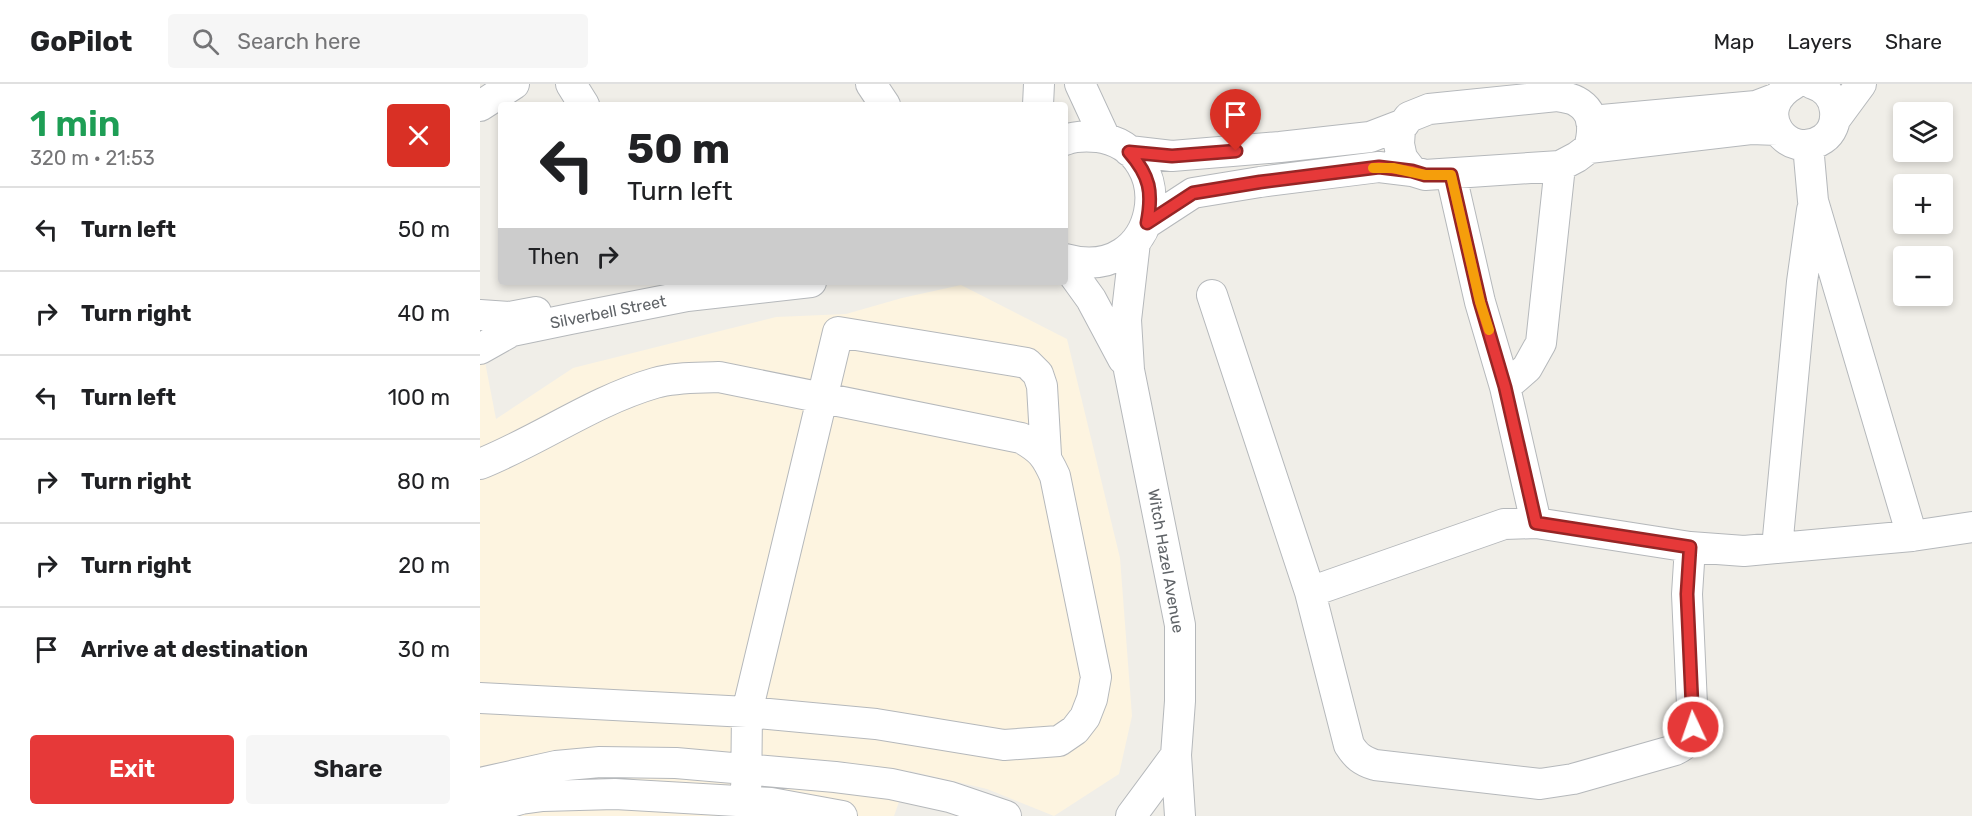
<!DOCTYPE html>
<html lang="en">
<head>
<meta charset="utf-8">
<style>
  :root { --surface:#fff; --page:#f6f6f6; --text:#202124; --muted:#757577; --line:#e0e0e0; --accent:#e63939 }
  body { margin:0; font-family:Rubik,sans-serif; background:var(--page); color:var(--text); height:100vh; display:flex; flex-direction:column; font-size:22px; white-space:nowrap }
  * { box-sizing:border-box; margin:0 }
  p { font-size:20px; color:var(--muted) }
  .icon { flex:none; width:33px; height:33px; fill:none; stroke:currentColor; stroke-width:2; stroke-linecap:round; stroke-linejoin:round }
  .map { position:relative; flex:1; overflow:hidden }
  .side { display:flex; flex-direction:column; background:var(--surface); width:480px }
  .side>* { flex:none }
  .top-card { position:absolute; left:18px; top:18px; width:570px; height:183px; border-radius:6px; box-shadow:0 3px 9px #0003; background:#fff; color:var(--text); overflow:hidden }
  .controls { position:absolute; left:1413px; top:18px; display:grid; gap:12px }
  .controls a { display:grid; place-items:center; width:60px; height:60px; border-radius:6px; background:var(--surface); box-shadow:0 3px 9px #0003; font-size:30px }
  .pin { position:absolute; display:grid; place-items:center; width:51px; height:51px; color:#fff; margin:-62px -26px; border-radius:50% 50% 50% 0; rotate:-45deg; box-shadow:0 0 6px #0007 }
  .pin .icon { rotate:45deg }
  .me { position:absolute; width:66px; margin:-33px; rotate:357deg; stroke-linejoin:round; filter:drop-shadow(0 0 4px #0008) }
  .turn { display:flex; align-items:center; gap:21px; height:126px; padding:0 30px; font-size:27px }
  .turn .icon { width:78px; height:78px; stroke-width:2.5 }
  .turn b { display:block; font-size:42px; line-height:51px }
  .then { display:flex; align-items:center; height:57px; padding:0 30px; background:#0003; gap:12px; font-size:22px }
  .round { display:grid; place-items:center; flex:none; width:63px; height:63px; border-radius:6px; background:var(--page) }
  .headline { display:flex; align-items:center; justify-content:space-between; height:102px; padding:0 30px }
  h1 { font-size:36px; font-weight:600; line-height:45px; color:#1e9e55 }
  .button { display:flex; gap:12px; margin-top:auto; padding:12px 30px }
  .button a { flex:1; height:69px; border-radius:6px; background:var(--accent); color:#fff; font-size:24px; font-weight:600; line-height:69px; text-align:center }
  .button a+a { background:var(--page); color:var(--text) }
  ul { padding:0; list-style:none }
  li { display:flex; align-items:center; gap:18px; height:84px; padding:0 30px; border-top:2px solid var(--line) }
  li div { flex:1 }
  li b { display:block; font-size:22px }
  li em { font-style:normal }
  header { display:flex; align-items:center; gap:36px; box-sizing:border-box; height:84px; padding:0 30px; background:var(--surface); border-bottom:2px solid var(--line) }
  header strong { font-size:28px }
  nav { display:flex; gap:33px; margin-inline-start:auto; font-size:21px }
  .search { width:420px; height:54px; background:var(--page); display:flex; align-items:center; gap:15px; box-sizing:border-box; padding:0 21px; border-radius:6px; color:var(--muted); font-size:22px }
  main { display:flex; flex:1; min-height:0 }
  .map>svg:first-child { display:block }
  .commercial { fill:#fdf4e0 }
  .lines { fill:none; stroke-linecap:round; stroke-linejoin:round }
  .minor-casing { stroke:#b5b8bb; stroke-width:32 }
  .minor { stroke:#fff; stroke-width:30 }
  .route-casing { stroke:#962525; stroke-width:15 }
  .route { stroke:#e63939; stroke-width:10 }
  .slow { stroke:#f59e0b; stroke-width:10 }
  .labels { text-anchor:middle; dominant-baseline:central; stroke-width:5; stroke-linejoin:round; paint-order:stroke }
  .street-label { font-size:16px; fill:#5f6367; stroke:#fff }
</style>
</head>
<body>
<header>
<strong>GoPilot</strong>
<div class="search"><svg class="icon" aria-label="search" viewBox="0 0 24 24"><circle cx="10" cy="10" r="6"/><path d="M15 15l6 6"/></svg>Search here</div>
<nav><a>Map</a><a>Layers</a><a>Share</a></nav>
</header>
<main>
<section class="side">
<div class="headline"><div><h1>1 min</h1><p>320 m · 21:53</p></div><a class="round" style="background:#d93025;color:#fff"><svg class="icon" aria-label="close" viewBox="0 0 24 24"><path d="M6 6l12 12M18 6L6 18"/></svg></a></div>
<ul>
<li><svg class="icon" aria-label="left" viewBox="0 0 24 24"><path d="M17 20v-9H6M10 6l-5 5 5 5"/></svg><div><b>Turn left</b></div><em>50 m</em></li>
<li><svg class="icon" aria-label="right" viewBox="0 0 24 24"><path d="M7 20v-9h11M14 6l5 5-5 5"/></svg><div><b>Turn right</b></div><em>40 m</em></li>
<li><svg class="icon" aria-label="left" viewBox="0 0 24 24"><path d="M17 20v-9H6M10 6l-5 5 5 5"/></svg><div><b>Turn left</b></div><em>100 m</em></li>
<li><svg class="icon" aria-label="right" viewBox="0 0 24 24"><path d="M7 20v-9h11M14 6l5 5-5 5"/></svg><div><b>Turn right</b></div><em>80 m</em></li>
<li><svg class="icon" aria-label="right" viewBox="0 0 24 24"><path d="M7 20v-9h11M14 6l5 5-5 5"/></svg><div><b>Turn right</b></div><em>20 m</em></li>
<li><svg class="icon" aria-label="arrive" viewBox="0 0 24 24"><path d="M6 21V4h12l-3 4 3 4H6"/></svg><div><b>Arrive at destination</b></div><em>30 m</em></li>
</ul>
<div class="button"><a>Exit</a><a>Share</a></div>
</section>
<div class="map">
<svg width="1492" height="732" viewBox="0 0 1492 732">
  <rect width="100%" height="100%" fill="#f0eee8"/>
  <!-- commercial -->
  <path class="commercial" d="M481,201L587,255L640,474L652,632L639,690L574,732L507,705L430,687L414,732H0V252L16,335L93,284L296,233L366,230L422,214Z"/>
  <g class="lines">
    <defs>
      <path id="minor" d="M91,0L104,21
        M391,0L405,21
        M600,0L625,54
        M1314,0C1268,26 1308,79 1343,55C1352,49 1356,38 1355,27C1354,14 1346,4 1333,0
        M558,21L559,0
        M0,22L34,0
        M1356,34L1381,0
        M1111,37L1276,22L1297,14
        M585,56C595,52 606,52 617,53C702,65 681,202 585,175
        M1328,61L1333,117L1432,452
        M1109,64C1114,46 1115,27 1096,17C1091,14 1083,13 1077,12L949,25L929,33L920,45L919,60L922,74L932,87L945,91L1080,82L1097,73L1109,64L1271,45L1298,46
        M649,67L692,72L800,63L890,53L924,40
        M971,91L1000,218L1025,303L1056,439
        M667,139L713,109L780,98L899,83L932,87
        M655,158L646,236L649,286L700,541V617L696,671L700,732
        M585,179L611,215L643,275
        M732,211L830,508L869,661C876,672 882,677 895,681L1060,700L1093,695L1195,666C1206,661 1211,655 1213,643L1207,510L1210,463L1056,439L1024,440L830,508
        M0,231L29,233L56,228
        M0,265L32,247L90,235L207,212L331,198
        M1025,303L1047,284L1061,259L1080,82
        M0,380C60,356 113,317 175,299C195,293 218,294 239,293L541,354C561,365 566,372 575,392L616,593L612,615L605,633L595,646L579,657L524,661L396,640L267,628L0,614
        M1210,463L1264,467L1432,452L1492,443
        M1297,464L1322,198L1332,126
        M0,699L76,682L120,678L196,679L355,693L411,700L470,713L526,732
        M266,718L267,628L358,248L547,279L558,290L562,302L566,371
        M0,727L41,715L63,712L135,710L291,719L362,732
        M651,732L696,671"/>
    </defs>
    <!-- minor casing -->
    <use href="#minor" class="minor-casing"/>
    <!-- minor -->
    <use href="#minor" class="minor"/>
  </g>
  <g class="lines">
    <defs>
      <path id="route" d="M756,67L692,72L649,68C670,92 673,108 667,139L713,109L780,98L899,83L932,87L945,91H971L1000,218L1025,303L1056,439L1210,463L1207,510L1213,643"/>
    </defs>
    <!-- route casing -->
    <use href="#route" class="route-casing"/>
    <!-- route -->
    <use href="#route" class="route"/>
    <!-- slow -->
    <path class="slow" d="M893,84H913L945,91H971L1000,218L1009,246"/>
  </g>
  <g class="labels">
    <!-- street labels -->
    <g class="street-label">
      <text transform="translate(128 228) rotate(-11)">Silverbell Street</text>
      <text transform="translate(686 477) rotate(80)">Witch Hazel Avenue</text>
    </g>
  </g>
</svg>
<div class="controls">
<a><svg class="icon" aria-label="layers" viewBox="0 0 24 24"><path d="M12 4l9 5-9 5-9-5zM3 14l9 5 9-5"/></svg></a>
<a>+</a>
<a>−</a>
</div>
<div class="pin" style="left:756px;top:67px;background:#d93025"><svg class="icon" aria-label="arrive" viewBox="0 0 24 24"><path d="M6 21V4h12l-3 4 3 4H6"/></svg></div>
<svg class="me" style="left:1213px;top:643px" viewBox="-20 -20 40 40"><circle r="17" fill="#e63939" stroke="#fff" stroke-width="3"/><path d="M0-11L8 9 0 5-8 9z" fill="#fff"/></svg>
<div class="top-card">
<div class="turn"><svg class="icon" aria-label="left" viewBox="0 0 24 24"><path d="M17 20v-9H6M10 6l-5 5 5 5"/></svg><div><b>50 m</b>Turn left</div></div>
<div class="then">Then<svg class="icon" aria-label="right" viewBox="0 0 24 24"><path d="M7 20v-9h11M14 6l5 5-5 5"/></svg></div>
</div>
</div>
</main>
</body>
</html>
